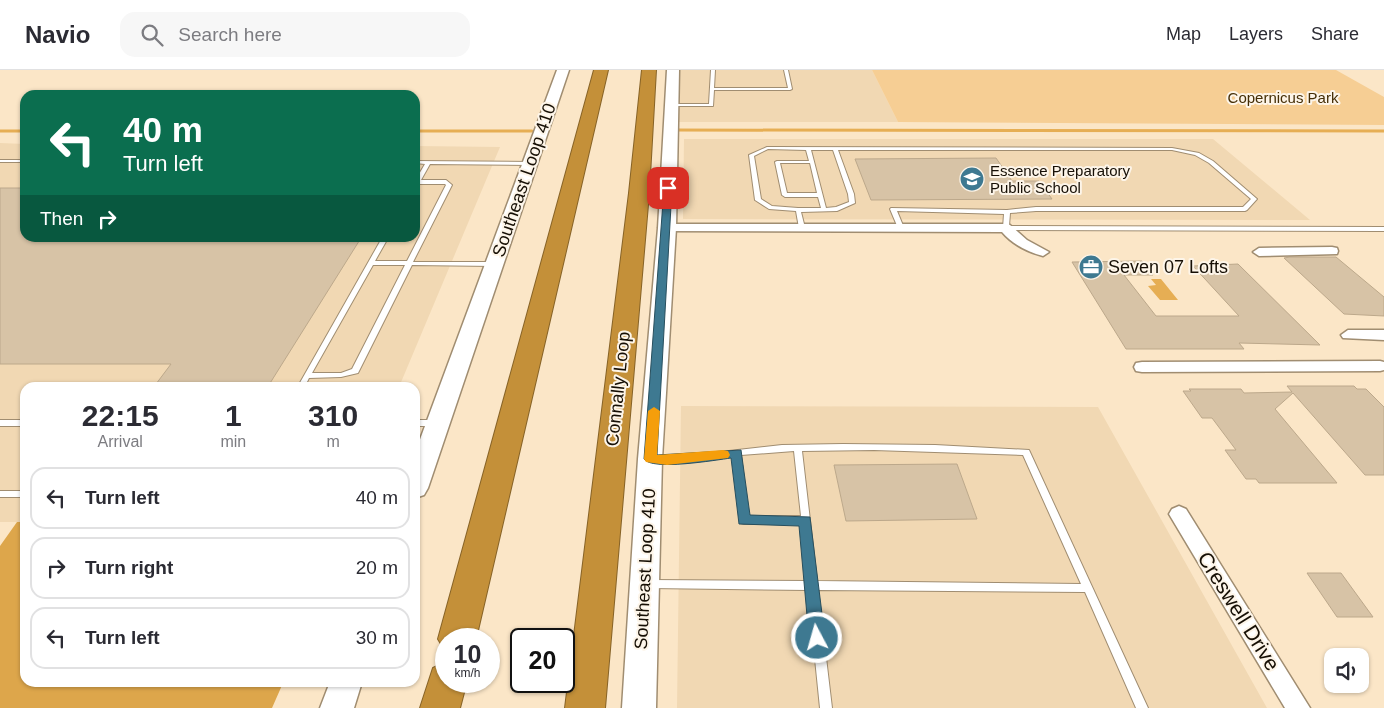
<!DOCTYPE html>
<html lang="en">
<head>
<meta charset="utf-8">
<style>
  :root { --surface:#fff; --page:#f7f7f7; --text:#2b2b33; --muted:#7c7c81; --line:#e1e1e2 }
  body { margin:0; font-family:Helvetica,sans-serif; background:var(--page); color:var(--text); height:100vh; display:flex; flex-direction:column; font-size:19px; white-space:nowrap }
  * { box-sizing:border-box; margin:0 }
  p { font-size:16px; color:var(--muted) }
  .icon { flex:none; width:28px; height:28px; fill:none; stroke:currentColor; stroke-width:2; stroke-linecap:round; stroke-linejoin:round }
  .map { position:relative; flex:1; overflow:hidden }
  .sheet { position:absolute; left:20px; top:312px; width:400px; height:305px; display:flex; flex-direction:column; background:var(--surface); border-radius:15px; box-shadow:0 1px 4px #0004 }
  .sheet>* { flex:none }
  .top-card { position:absolute; left:20px; top:20px; width:400px; height:152px; border-radius:15px; box-shadow:0 1px 4px #0004; background:#0b6e4f; color:#fff; overflow:hidden }
  .fabs { position:absolute; left:1324px; top:578px; display:grid; gap:10px }
  .fabs a { display:grid; place-items:center; width:45px; height:45px; border-radius:10px; background:var(--surface); box-shadow:0 1px 4px #0004; font-size:25px }
  .speed { position:absolute; left:435px; top:558px; display:flex; gap:10px; font-size:25px; font-weight:700; text-align:center }
  .speed>* { display:grid; place-content:center; width:65px; height:65px; border-radius:50%; background:var(--surface); box-shadow:0 1px 4px #0004; line-height:1 }
  .speed small { font-size:12px; font-weight:400 }
  .speed .limit { border:2px solid #111; border-radius:8px; background:#fff; color:#111 }
  .pin { position:absolute; display:grid; place-items:center; width:42px; height:42px; color:#fff; margin:-21px; border-radius:10px; box-shadow:0 2px 8px #0006 }
  .me { position:absolute; width:55px; margin:-28px; rotate:354deg; stroke-linejoin:round; filter:drop-shadow(0 0 4px #0008) }
  .turn { display:flex; align-items:center; gap:18px; height:105px; padding:0 20px; font-size:22px }
  .turn .icon { width:65px; height:65px; stroke-width:2.5 }
  .turn b { display:block; font-size:35px; line-height:42px }
  .then { display:flex; align-items:center; height:48px; padding:0 20px; background:#0003; gap:10px; font-size:19px }
  .eta { display:flex; justify-content:space-evenly; align-items:center; height:85px; text-align:center }
  .eta b { font-size:30px; font-weight:700; line-height:35px }
  ul { padding:0; list-style:none }
  li { display:flex; align-items:center; gap:15px; height:62px; margin:0 10px 8px; padding:0 10px; border:2px solid var(--line); border-radius:15px }
  li div { flex:1 }
  li b { display:block; font-size:19px }
  li em { font-style:normal }
  header { display:flex; align-items:center; gap:30px; box-sizing:border-box; height:70px; padding:0 25px; background:var(--surface); border-bottom:1px solid var(--line) }
  header strong { font-size:24px }
  nav { display:flex; gap:28px; margin-inline-start:auto; font-size:18px }
  .search { width:350px; height:45px; background:var(--page); display:flex; align-items:center; gap:12px; box-sizing:border-box; padding:0 18px; border-radius:15px; color:var(--muted); font-size:19px }
  .map>svg:first-child { display:block }
  .built { fill:#f1d8b3 }
  .green { fill:#f6ce94 }
  .forest { fill:#dda64b }
  .water { fill:#e6ae54 }
  .lines { fill:none; stroke-linecap:round; stroke-linejoin:round }
  .stream { stroke:#e6ae54; stroke-width:3 }
  .building { fill:#d7c3a6; stroke:#bca88b }
  .lane-casing { stroke:#a08d71; stroke-width:2 }
  .street-casing { stroke:#a08d71; stroke-width:3 }
  .secondary-casing { stroke:#a08d71; stroke-width:3 }
  .highway-casing { stroke:#876327; stroke-width:2 }
  .lane { fill:#fff; fill-rule:evenodd }
  .street { fill:#fff; fill-rule:evenodd }
  .secondary { fill:#fff; fill-rule:evenodd }
  .highway { fill:#c49039; fill-rule:evenodd }
  .route { fill:#3e7991; stroke:#284f5e }
  .slow { fill:#f59e0b }
  .labels { text-anchor:middle; dominant-baseline:central; stroke-width:4; stroke-linejoin:round; paint-order:stroke }
  .far-park-label { font-size:15px; fill:#452e06; stroke:#fdf5e9 }
  .far-poi-label { font-size:15px; fill:#160f05; stroke:#fdf5e9; text-anchor:start }
  .street-label { font-size:18px; fill:#160f05; stroke:#fdf5e9 }
  .poi-label { font-size:18px; fill:#160f05; stroke:#fdf5e9; text-anchor:start }
  .near-street-label { font-size:21px; fill:#160f05; stroke:#fdf5e9 }
</style>
</head>
<body>
<header>
<strong>Navio</strong>
<div class="search"><svg class="icon" aria-label="search" viewBox="0 0 24 24"><circle cx="10" cy="10" r="6"/><path d="M15 15l6 6"/></svg>Search here</div>
<nav><a>Map</a><a>Layers</a><a>Share</a></nav>
</header>
<div class="map">
<svg width="1384" height="638" viewBox="0 0 1384 638">
  <rect width="100%" height="100%" fill="#fbe6c7"/>
  <!-- built -->
  <path class="built" d="M678,0H872L898,52H676Z
    M684,69H1213L1310,150L683,149Z
    M0,73L25,74V168H415V76L500,77L399,317L25,318V452H0Z
    M681,336L1098,337L1267,638H677Z"/>
  <!-- green -->
  <path class="green" d="M872,0H1336L1384,27V55L898,52Z"/>
  <!-- forest -->
  <path class="forest" d="M17,452H25V612L283,613L272,638H0V476Z"/>
  <!-- water -->
  <path class="water" d="M1151,209H1161L1178,230H1160L1148,216L1156,215Z"/>
  <g class="lines">
    <!-- stream -->
    <path class="stream" d="M675,60L1384,61
      M0,61H25
      M415,61H532"/>
  </g>
  <!-- building -->
  <path class="building" d="M996,88L1012,111H1039L1052,129L871,130L855,89Z
    M0,118H25V168H361L267,318H153L171,294H0Z
    M1290,187H1336L1384,227V246L1344,244L1284,188Z
    M1142,191L1153,205H1124L1156,246H1239L1193,196L1238,194L1320,275L1239,273L1244,279H1126L1072,192Z
    M1287,316H1354L1357,319H1366L1384,337V405H1365L1293,323L1275,339L1337,413H1259L1256,409H1246L1225,380H1236L1212,348H1202L1183,321H1191L1189,319H1241L1244,323L1292,322Z
    M957,394L977,449L846,451L834,395Z
    M1307,503H1341L1373,547H1337Z"/>
  <g class="lines">
    <defs>
      <path id="lane" d="M711,0H715L714,18H788L784,0H788L792,19L790,20H714L713,36H669V35L671,34H709Z
        M767,77L1172,78L1199,83L1213,91L1257,129L1247,140L1245,141H1036L1010,143L1009,156L1384,157V161L1006,160L1003,158L1004,144L897,141L904,158L901,160L898,158L890,139L891,138L1007,140L1036,137H1243L1251,129L1209,93L1195,85L1172,80H838L854,124L855,133L837,141L801,142L805,158L802,160L799,158L796,141L769,139L755,130L749,85ZM768,79L806,80L809,91H777L775,92L782,125L785,127H818L821,138H798L772,136L761,129L754,86ZM811,80H833L848,124L849,132L836,137L826,138ZM780,93H810L817,123H787Z
        M0,90H25V92H0Z
        M415,91L532,92V94L530,95L430,94L421,110H446L452,115L413,192H494L497,194L494,196L412,195L358,303L341,307L309,308L304,318H297L382,168H388L375,191H407L446,115L445,114H419L418,115H415V111L425,94L415,93ZM373,195H405L352,299L341,303H312Z
        M0,350H25V356H0Z
        M415,350H435L438,351L439,353L438,355L435,356H415Z
        M843,374L935,375L1029,380L1148,638H1136L1085,522L818,520L832,638H820L808,520L649,518L646,517L644,514L646,511L649,510L808,511L802,454H744L741,453L740,450L733,386C709,390 672,397 649,391L648,389L649,387L685,386L782,375ZM874,380L1023,385L1081,514L817,511L802,381ZM794,381L801,446H748L741,385Z
        M0,421H25V427H0Z"/>
      <path id="street" d="M667,154H1006L1010,155L1027,170L1049,182L1043,186C1028,182 1012,174 1002,162L663,161L661,158Z
        M1332,177L1337,178L1338,181L1337,184L1259,186L1253,182L1259,178Z
        M1348,260H1384V270L1343,268L1341,265Z
        M1380,291L1384,292V300L1380,301L1142,302L1136,301L1134,297L1136,293L1142,292Z
        M1179,436L1186,439L1310,638H1285L1172,449L1169,444L1172,439Z"/>
      <path id="secondary" d="M557,0H569L428,418L424,425L415,428V383Z
        M667,0H679L676,158L662,389L656,638H622L638,389L658,158Z
        M330,612H362L354,638H320Z"/>
      <path id="highway" d="M594,0H608L476,569H446V582L438,569Z
        M642,0H656L649,123L605,638H565L629,123Z
        M446,592V611H467L460,638H420L433,598Z"/>
    </defs>
    <!-- lane casing -->
    <use href="#lane" class="lane-casing"/>
    <!-- street casing -->
    <use href="#street" class="street-casing"/>
    <!-- secondary casing -->
    <use href="#secondary" class="secondary-casing"/>
    <!-- highway casing -->
    <use href="#highway" class="highway-casing"/>
    <!-- lane -->
    <use href="#lane" class="lane"/>
    <!-- street -->
    <use href="#street" class="street"/>
    <!-- secondary -->
    <use href="#secondary" class="secondary"/>
    <!-- highway -->
    <use href="#highway" class="highway"/>
  </g>
  <!-- route -->
  <path class="route" d="M668,116L672,118L657,385L741,380L750,445L810,447L825,568L823,573L817,575L812,573L809,568L799,456L739,454L731,388C716,390 652,401 644,389L664,118Z"/>
  <!-- slow -->
  <path class="slow" d="M654,337L660,341L657,385L723,380L728,381L730,385L728,388L667,395L646,392L644,389L648,341Z"/>
  <!-- icons -->
  <defs>
    <symbol id="school-disc" viewBox="-11 -11 22 22"><circle r="9.5" fill="#3e7991" stroke="#fdf5e9"/><path d="M0-5L7-2L0 1L-7-2ZM-4 1L0 2.5L4 1V4Q0 6-4 4Z" fill="#fff"/></symbol>
    <symbol id="office-disc" viewBox="-11 -11 22 22"><circle r="9.5" fill="#3e7991" stroke="#fdf5e9"/><path d="M-6-3h4V-5.5h4V-3h4V5H-6ZM-1-4.5V-3h2v-1.5ZM-6 0V1H6V0Z" fill="#fff"/></symbol>
  </defs>
  <g fill-rule="evenodd">
    <use href="#school-disc" x="958" y="95" width="28" height="28"/>
    <use href="#office-disc" x="1077" y="183" width="28" height="28"/>
  </g>
  <g class="labels">
    <!-- far-park labels -->
    <g class="far-park-label">
      <text x="1283" y="27">Copernicus Park</text>
    </g>
    <!-- far-poi labels -->
    <g class="far-poi-label">
      <text x="990" y="100">Essence Preparatory<tspan x="990" dy="17">Public School</tspan></text>
    </g>
    <!-- street labels -->
    <g class="street-label">
      <text transform="translate(524 110) rotate(-71)">Southeast Loop 410</text>
      <text transform="translate(618 319) rotate(-84)">Connally Loop</text>
      <text transform="translate(645 499) rotate(-87)">Southeast Loop 410</text>
    </g>
    <!-- poi labels -->
    <g class="poi-label">
      <text x="1108" y="197">Seven 07 Lofts</text>
    </g>
    <!-- near-street labels -->
    <g class="near-street-label">
      <text transform="translate(1239 541) rotate(58)">Creswell Drive</text>
    </g>
  </g>
</svg>
<div class="fabs">
<a><svg class="icon" aria-label="sound" viewBox="0 0 24 24"><path d="M4 9h4l5-4v14l-5-4H4zM17 9q2 3 0 6"/></svg></a>
</div>
<div class="speed"><div>10<small>km/h</small></div><div class="limit">20</div></div>
<div class="pin" style="left:668px;top:118px;background:#d93025"><svg class="icon" aria-label="arrive" viewBox="0 0 24 24"><path d="M6 21V4h12l-3 4 3 4H6"/></svg></div>
<svg class="me" style="left:817px;top:568px" viewBox="-20 -20 40 40"><circle r="17" fill="#3e7991" stroke="#fff" stroke-width="3"/><path d="M0-11L8 9 0 5-8 9z" fill="#fff"/></svg>
<div class="top-card">
<div class="turn"><svg class="icon" aria-label="left" viewBox="0 0 24 24"><path d="M17 20v-9H6M10 6l-5 5 5 5"/></svg><div><b>40 m</b>Turn left</div></div>
<div class="then">Then<svg class="icon" aria-label="right" viewBox="0 0 24 24"><path d="M7 20v-9h11M14 6l5 5-5 5"/></svg></div>
</div>
<section class="sheet">
<div class="eta">
<div><b>22:15</b><p>Arrival</p></div>
<div><b>1</b><p>min</p></div>
<div><b>310</b><p>m</p></div>
</div>
<ul>
<li><svg class="icon" aria-label="left" viewBox="0 0 24 24"><path d="M17 20v-9H6M10 6l-5 5 5 5"/></svg><div><b>Turn left</b></div><em>40 m</em></li>
<li><svg class="icon" aria-label="right" viewBox="0 0 24 24"><path d="M7 20v-9h11M14 6l5 5-5 5"/></svg><div><b>Turn right</b></div><em>20 m</em></li>
<li><svg class="icon" aria-label="left" viewBox="0 0 24 24"><path d="M17 20v-9H6M10 6l-5 5 5 5"/></svg><div><b>Turn left</b></div><em>30 m</em></li>
</ul>
</section>
</div>
</body>
</html>
